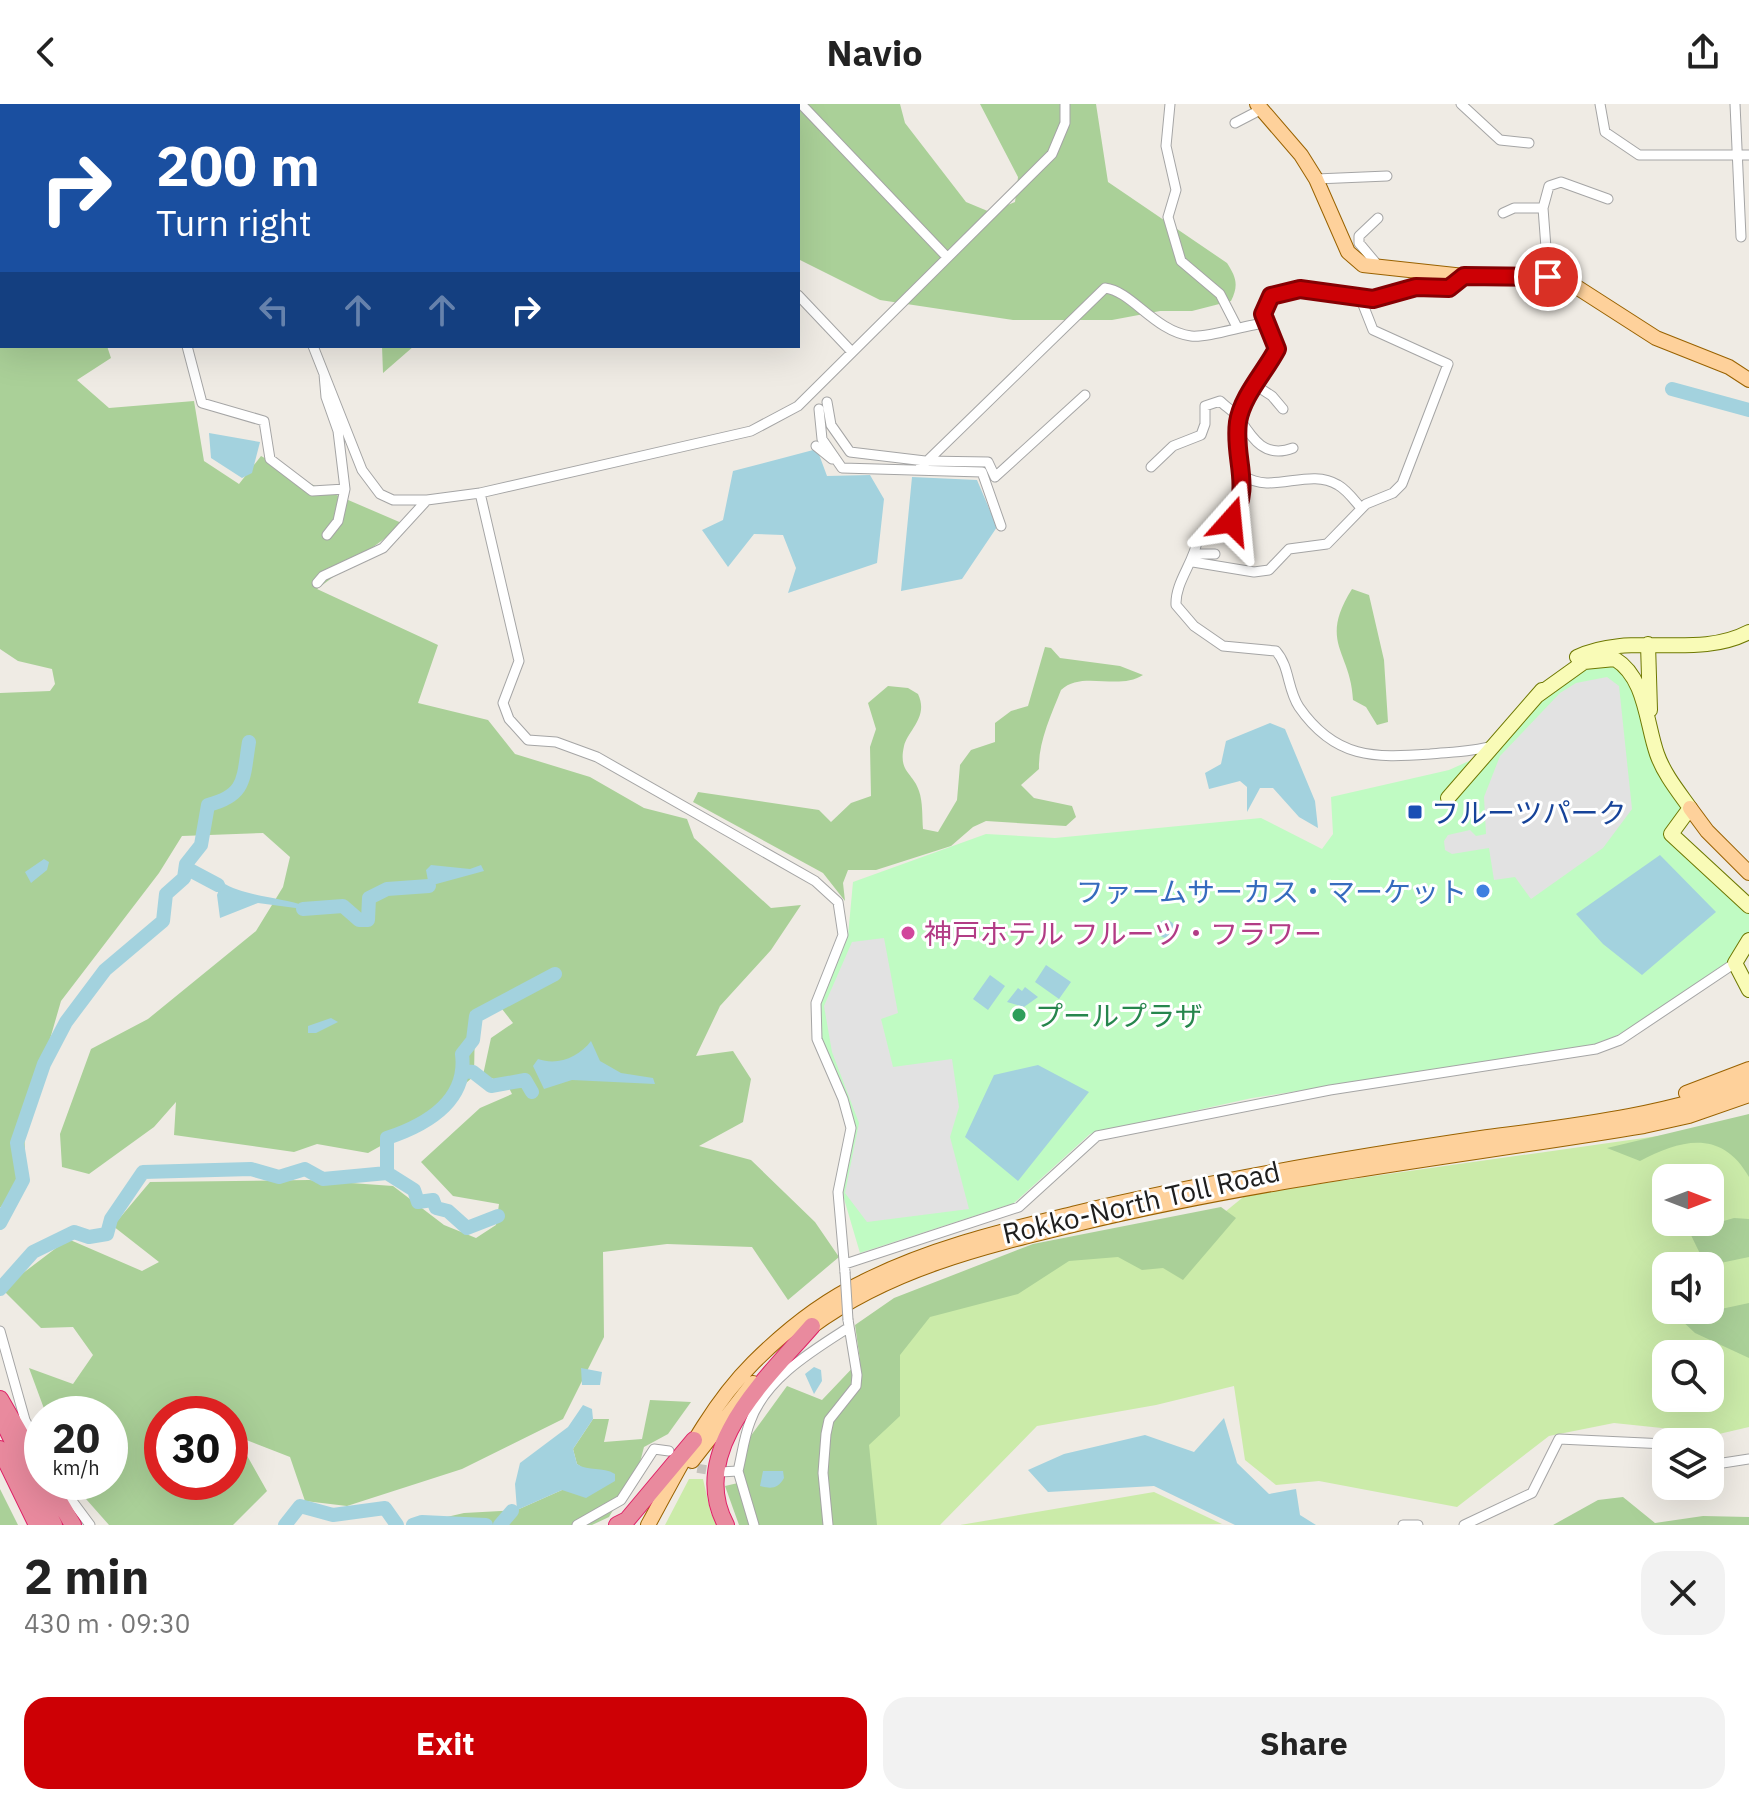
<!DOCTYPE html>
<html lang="en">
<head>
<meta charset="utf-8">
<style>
  :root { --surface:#fff; --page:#f2f2f2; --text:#222; --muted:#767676; --accent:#cd0005 }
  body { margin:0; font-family:"IBM Plex Sans","Noto Sans JP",sans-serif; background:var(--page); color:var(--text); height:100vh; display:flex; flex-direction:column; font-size:30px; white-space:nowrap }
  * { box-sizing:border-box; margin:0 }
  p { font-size:26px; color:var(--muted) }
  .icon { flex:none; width:44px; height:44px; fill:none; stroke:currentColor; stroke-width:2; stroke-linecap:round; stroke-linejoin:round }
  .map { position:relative; height:1421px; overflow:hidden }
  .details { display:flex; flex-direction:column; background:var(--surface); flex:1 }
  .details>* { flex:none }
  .guide { position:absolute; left:0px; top:0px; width:800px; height:244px; box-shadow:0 8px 32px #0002; background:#1a4fa0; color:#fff; overflow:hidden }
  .needle { width:52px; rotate:90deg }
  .tools { position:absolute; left:1652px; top:1060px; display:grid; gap:16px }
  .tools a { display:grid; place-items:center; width:72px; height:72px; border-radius:16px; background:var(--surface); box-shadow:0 8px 32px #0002; font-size:40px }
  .speed { position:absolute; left:24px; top:1292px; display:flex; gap:16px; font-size:40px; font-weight:700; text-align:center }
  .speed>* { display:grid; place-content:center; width:104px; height:104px; border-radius:50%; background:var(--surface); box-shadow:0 8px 32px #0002; line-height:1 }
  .speed small { font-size:20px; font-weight:400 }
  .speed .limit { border:12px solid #d22; background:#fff; color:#111 }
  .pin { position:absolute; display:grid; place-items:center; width:68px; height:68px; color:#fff; margin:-34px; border:4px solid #fff; border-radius:50%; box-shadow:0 2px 8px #0007 }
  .me { position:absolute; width:88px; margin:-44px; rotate:18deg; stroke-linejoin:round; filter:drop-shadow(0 0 6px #0008) }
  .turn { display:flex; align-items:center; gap:28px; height:168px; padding:0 24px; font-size:36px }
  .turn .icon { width:104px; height:104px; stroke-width:2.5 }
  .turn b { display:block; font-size:56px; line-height:68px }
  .lanes { display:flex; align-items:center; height:76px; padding:0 24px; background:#0003; justify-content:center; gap:40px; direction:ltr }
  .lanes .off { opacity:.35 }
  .round { display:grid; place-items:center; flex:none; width:84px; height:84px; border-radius:24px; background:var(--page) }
  .overview { display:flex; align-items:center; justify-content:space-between; height:136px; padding:0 24px }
  h1 { font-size:48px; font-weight:700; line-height:60px }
  .cta { display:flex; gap:16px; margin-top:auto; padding:16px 24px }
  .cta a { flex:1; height:92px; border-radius:24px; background:var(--accent); color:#fff; font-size:32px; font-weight:700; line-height:92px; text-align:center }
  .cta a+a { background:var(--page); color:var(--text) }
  header { display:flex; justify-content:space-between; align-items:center; height:104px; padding:0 24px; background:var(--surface); font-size:36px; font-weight:700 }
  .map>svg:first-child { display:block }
  .grass { fill:#cbeba9; fill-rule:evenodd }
  .forest { fill:#aad098; fill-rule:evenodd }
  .park { fill:#c0fbc3 }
  .parking { fill:#e2e2e2 }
  .water { fill:#a3d2de }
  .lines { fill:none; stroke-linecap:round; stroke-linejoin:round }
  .river { stroke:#a3d2de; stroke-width:14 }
  .street-tunnel { stroke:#c5c2bc; stroke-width:9; stroke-dasharray:9 4.5; stroke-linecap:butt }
  .street-casing { stroke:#a5a5a5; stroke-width:11 }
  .secondary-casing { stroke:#6e7802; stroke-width:16 }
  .primary-casing { stroke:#996200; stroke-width:16 }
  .highway-casing { stroke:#df2066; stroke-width:18 }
  .street { stroke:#fff; stroke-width:9 }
  .secondary { stroke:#f9fbb7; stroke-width:14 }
  .primary { stroke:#fed19b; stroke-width:14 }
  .highway { stroke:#e98a9e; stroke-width:16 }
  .street-bridge-casing { stroke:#a5a5a5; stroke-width:11; stroke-linecap:butt }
  .street-bridge { stroke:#fff; stroke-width:9 }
  .route-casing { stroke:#850003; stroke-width:20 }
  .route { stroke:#cd0005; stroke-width:14 }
  .transit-dot { fill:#1a4fb4; stroke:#fff; stroke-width:3 }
  .shop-dot { fill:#3f7fe0; stroke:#fff; stroke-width:3 }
  .hotel-dot { fill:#d1479c; stroke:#fff; stroke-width:3 }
  .leisure-dot { fill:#2e9e5b; stroke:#fff; stroke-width:3 }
  .labels { text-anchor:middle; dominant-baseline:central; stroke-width:6; stroke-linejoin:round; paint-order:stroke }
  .transit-label { font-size:28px; fill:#164399; stroke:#fff; text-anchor:start }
  .shop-label { font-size:28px; fill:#366cbe; stroke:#fff; text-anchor:end }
  .hotel-label { font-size:28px; fill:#b23c85; stroke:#fff; text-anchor:start }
  .leisure-label { font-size:28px; fill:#27864d; stroke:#fff; text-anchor:start }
  .street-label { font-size:28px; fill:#1e1e1e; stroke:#fff }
</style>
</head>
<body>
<header><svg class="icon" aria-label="back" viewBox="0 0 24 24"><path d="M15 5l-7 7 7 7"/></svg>Navio<svg class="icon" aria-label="share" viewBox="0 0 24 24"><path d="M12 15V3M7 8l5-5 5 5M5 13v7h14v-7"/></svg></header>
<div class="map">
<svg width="1749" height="1421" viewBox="0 0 1749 1421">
  <rect width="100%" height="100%" fill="#efebe4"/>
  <!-- grass -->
  <path class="grass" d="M1665,1031L1749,1036V1323L1719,1330L1614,1319L1549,1332L1457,1403L1319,1377L1276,1381L1245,1356L1234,1282L1156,1301L1037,1322L940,1421H837L907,1201L997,1167L1199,1129L1247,1090ZM1666,1074H1710V1118H1666ZM1666,1162H1710V1206H1666ZM1666,1250H1710V1294H1666Z
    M689,1375H703L711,1410L718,1421H665Z
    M1154,1388L1222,1420L960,1421Z"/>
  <!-- forest -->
  <path class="forest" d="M0,0H163V2H2V67Z
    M649,0H900L905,19L966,98L990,108L1015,98L1018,73L980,0H1096L1108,78L1227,159C1236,173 1239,181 1231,197L1192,207H1160L1112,216H1013L880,196L798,155V2Z
    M0,104L2,242H107L111,254L77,276L109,304L194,297L204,357L239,380L261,352L311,380L404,420L317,485L438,541L418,599L488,616L515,650L590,673L644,704L687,715L694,734L771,804L801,801L771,846L720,902L696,952L733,947L751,975L743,1018L699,1042L751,1056L815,1118L839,1153L788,1196L752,1143L667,1140L603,1148L604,1233L563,1315L462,1365L347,1402L305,1397L290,1353L236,1332L267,1387L233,1421H109L71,1378H110V1310H46L29,1264L73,1280L93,1251L73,1223L41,1224L2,1185L68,1135L142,1167L159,1158L113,1122L150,1078L309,1076L393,1082L444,1121L476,1134L496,1121L499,1100L453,1092L421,1058L480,1004L512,990L507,980L483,971L491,934L513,919L502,905L475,918L474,972L418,1021L368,1049L317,1040L294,1048L174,1031L176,998L154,1023L89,1070L62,1063L60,1030L91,945L148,915L256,827L283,783L290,753L263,729L182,732L159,769L61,897L24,1025L26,1071L0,1104V589L50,587L55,580L52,565L18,557L0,545ZM162,1310H230V1378H162Z
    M382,242H414L383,269Z
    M1352,485L1369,491L1384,556L1388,618L1377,621L1366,603L1353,596C1351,547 1318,539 1352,485Z
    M1045,543L1051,544L1060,554L1120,562L1143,571C1118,587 1082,566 1061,586C1051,611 1038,639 1039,665L1021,681L1034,694L1072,702L1076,713L1066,722L986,717L973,723L951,742L876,766H848L843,779L845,797L823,769L693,698L698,688L819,706L831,718L851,699L871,692L870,643L876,625L868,599L888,582L908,584L918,590C929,613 908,626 904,642C898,669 913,668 919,687C923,698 922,713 923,725L938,728L957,696L960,661L971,646L995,638V619L1011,607L1028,602Z
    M1749,1010V1073C1722,1025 1681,1035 1640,1057L1607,1044Z
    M1221,1103L1236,1114L1183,1176L1163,1164L1142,1166L1118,1153L1069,1157L1018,1190L930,1213L900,1251V1312L869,1341L877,1421H739L725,1382L738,1379L739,1348L787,1282L822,1296L860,1256L855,1221L894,1194L1033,1140Z
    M1734,1114L1749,1115V1153L1706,1162L1689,1127Z
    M1749,1199V1254L1695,1229L1679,1214Z
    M650,1296L691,1298L668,1330L644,1343L639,1362L609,1413L592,1421H412L464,1409L517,1406L562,1386L586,1366L577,1360L573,1345L593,1315H609L604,1338L642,1335Z
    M0,1385L18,1421H0Z
    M1623,1393L1655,1419L1703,1412L1749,1413V1421H1553L1598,1396Z"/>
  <!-- park -->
  <path class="park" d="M1613,560L1628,569L1690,704L1670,732L1749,807C1749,814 1749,826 1749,832C1739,864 1626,930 1594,942L1252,994L1090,1030L1014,1099L860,1149L842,1088L853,1024L820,933V902L848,832L853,778L986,730L1055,734L1261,714L1322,745L1333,730L1331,693L1449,666L1498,644L1576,561Z"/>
  <!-- parking -->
  <path class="parking" d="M1607,573L1619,582L1632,705L1603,744L1531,795L1515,773L1494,776L1489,744L1452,750L1445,746L1444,737L1448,731L1470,726L1476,732L1486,730L1484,693L1500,652L1560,589L1576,579Z
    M884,834L898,909L881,915L893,963L952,955L959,1003L950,1033L969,1105L867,1118L845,1089L859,1019L832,948L824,902L852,838Z"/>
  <!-- water -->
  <path class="water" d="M209,329L260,338L252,369L242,374L211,354Z
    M817,345L827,372L870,371L884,395L877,459L788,489L796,464L783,431L754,430L728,463L702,426L723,416L733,367Z
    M912,373L977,376L997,423L962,475L901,487Z
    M1270,619L1285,625L1315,697L1318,724L1299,713L1273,684H1260L1247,708V683L1240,677L1209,685L1205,669L1221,660L1226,637Z
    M1660,751L1716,808L1642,871L1603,840L1576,810Z
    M44,755L49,758L47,766L31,779L25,768Z
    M431,761L470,765L481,761L484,767L429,782L426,766Z
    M222,778C242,792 280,793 306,802L303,805L258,799L220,814L217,791Z
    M1157 825a9 9 0 1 1 18 0a9 9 0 1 1-18 0Z
    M1046,861L1071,878L1059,895L1035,878Z
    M990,871L1005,882L988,906L973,895Z
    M1025,883L1038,893L1024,903L1007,898L1018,884L1022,887Z
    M331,914L338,918L316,929H308V922Z
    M591,937L600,957L621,969L653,974L655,980L572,976L544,985L533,962L538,955C558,962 579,953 591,937Z
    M1038,961L1089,988L1018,1077L965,1033L994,971Z
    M814,1263L821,1266L822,1277L814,1290L805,1270Z
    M581,1264L602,1268L600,1281H582Z
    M583,1301L592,1305L593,1315L573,1345L577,1360C589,1368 602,1362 615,1370V1377L586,1394L562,1386L517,1406L515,1380L520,1359L568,1323Z
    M1224,1314L1237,1359L1269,1390L1296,1385L1300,1411L1316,1421H1235L1154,1382L1048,1388L1028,1366L1064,1350L1145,1331L1194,1348Z
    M763,1367H783L784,1374C778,1385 771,1385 760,1382Z"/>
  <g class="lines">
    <!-- river -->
    <path class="river" d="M1672,285L1749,306
      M186,764L218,781
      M303,805L343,802L359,816H368L369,794L387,785L429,782
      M464,967L473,968L491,982L525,976L532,988
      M387,1069L414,1086L418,1098L433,1096L436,1104L448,1107L467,1124L498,1112
      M0,1119L23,1076L17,1039L44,960L66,918L105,866L163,817L166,790L184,774L186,760L201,741L208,701C247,691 243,674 249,638
      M0,1185L33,1148L74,1128L89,1133L107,1130L111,1115L143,1068L251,1065L279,1073L305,1065L323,1075L387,1069V1034C426,1021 468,997 462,950L473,936L476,912L555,870
      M285,1421L300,1402L333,1411L385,1404L397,1421
      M413,1421L422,1418L486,1421
      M500,1421L512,1407"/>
    <!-- street-tunnel -->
    <path class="street-tunnel" d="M686,1357L696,1364L720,1368"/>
    <defs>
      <path id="street" d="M216,0L217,2
        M584,0L586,2
        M801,0L947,153
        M1170,0L1166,42L1176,86L1168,113L1181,157L1220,190L1237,223
        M1461,0L1500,36L1529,39
        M1600,0L1605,28L1639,51H1749
        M1735,0L1741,133
        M1235,19L1262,5
        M1316,75L1387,72
        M1503,109L1514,104H1543
        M1375,164V158L1359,139V132L1378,114
        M1464,172L1449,184L1416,183L1373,195L1300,185L1271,192L1263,210L1277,245C1265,268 1244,290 1239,316C1233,348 1258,391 1231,418C1223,426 1208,429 1198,434C1194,459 1175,478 1176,501L1194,522L1223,542L1276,547C1290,563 1287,585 1299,603C1335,655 1374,654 1430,650C1451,648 1472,648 1492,642
        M1564,176L1561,160L1547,157L1543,104L1549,82L1561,78L1608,95
        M798,191L852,248
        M187,242L202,299L264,317L270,355L312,387L345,385L338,327L326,293L324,270
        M313,242L362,366L380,390L393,396H427L480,389
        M1255,281L1272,292L1283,305
        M827,298L831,321L850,348L925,357L988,358L995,373L1085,291
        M819,305L822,335L842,364L982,368L1001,422
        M816,342L832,355
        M1151,363L1173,342L1201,331L1205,320V302L1220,297C1225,302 1234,308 1239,314C1252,334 1264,355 1293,344
        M919,365L1105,184C1132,187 1154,227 1191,232C1208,234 1245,221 1265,219
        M1244,372C1272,391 1309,363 1338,381C1347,386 1354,396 1361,404
        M327,431L338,417L345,385
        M1195,450H1215
        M1193,458L1254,468L1269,466L1289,445L1327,440L1366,400L1393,389L1402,380L1448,260L1373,226L1360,193
        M317,479L323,472L383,444L427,396
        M845,1160L1019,1103L1097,1032L1330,986L1596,945L1620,936L1735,859
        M845,1168L838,1088L851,1024L843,995L817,935L816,899L843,831L838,798L815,777L597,653L556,638L528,636L509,615L503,599L519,557L480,389L751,327L798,302L1052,50L1065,19V0
        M0,1227L25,1316L42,1348
        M1710,1361L1749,1355
        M738,1367L754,1421
        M720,1368L738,1367C742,1351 744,1333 750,1318C765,1275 812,1247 848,1224
        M58,1378L90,1421
        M577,1421L621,1396L654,1345L669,1347
        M828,1421L823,1369L826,1330L829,1316L856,1282L857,1271L848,1216
        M1403,1421H1418
        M1464,1421L1532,1389L1559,1335L1666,1340"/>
      <path id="secondary" d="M1648,540L1650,606
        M1577,553C1631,527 1696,556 1749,528
        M1538,591L1584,558L1615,555C1646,574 1646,619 1657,650C1664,670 1678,687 1690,704L1671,730L1749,802
        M1448,694L1542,586
        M1749,836L1735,859L1749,886"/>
      <path id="primary" d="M1257,0L1301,51L1316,75L1348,148L1363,161L1464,172L1556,174L1575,182L1656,234L1729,263L1749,276
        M1690,704L1707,727L1749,769
        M1686,989L1749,965
        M811,1223C891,1164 986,1142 1081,1119C1267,1074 1456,1053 1644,1022L1689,1012L1749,991
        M692,1357L753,1279
        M648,1421C679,1365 707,1305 753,1259C784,1228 823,1197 863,1178C930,1144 1003,1127 1076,1109C1210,1077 1345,1054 1481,1034C1570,1022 1664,1012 1749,979"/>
      <path id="highway" d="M0,1295L42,1368
        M0,1311L54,1421
        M0,1345L37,1421
        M48,1378L73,1421
        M617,1421L627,1416L694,1336
        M726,1421C686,1347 768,1273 812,1222"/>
    </defs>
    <!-- street casing -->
    <use href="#street" class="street-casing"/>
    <!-- secondary casing -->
    <use href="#secondary" class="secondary-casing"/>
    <!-- primary casing -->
    <use href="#primary" class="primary-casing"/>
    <!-- highway casing -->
    <use href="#highway" class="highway-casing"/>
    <!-- street -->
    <use href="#street" class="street"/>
    <!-- secondary -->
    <use href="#secondary" class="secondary"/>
    <!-- primary -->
    <use href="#primary" class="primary"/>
    <!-- highway -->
    <use href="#highway" class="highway"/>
    <defs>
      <path id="street-bridge" d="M845,1168L848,1216"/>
    </defs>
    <!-- street-bridge casing -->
    <use href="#street-bridge" class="street-bridge-casing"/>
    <!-- street-bridge -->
    <use href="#street-bridge" class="street-bridge"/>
  </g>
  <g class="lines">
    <defs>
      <path id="route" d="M1231,417C1253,383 1233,355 1238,318C1242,292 1265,268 1277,245L1263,210L1271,192L1300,185L1373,195L1416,183L1449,184L1464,172L1548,173"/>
    </defs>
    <!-- route casing -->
    <use href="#route" class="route-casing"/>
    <!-- route -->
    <use href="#route" class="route"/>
  </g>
  <!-- markers -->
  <rect class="transit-dot" x="1407" y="700" width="16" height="16" rx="4"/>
  <circle class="shop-dot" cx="1483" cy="787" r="8"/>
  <circle class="hotel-dot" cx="908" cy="829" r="8"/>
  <circle class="leisure-dot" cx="1019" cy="911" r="8"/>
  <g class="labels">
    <!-- transit labels -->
    <g class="transit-label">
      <text x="1431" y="708">フルーツパーク</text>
    </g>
    <!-- shop labels -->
    <g class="shop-label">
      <text x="1467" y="787">ファームサーカス・マーケット</text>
    </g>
    <!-- hotel labels -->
    <g class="hotel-label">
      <text x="924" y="829">神戸ホテル フルーツ・フラワー</text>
    </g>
    <!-- leisure labels -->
    <g class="leisure-label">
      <text x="1035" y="911">プールプラザ</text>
    </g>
    <!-- street labels -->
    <g class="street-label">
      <text transform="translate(1141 1098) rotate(-13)">Rokko-North Toll Road</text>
    </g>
  </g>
</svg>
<div class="tools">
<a><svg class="needle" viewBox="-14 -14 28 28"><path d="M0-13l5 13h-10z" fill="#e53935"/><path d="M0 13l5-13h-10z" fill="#767676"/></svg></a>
<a><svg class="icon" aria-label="sound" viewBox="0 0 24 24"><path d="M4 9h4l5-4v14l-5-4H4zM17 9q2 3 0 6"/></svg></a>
<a><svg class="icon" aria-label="search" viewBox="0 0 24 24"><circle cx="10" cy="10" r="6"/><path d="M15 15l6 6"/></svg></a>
<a><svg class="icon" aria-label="layers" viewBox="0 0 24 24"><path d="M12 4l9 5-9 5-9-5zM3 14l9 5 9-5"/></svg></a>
</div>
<div class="speed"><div>20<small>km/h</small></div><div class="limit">30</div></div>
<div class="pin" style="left:1548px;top:173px;background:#d93025"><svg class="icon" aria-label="arrive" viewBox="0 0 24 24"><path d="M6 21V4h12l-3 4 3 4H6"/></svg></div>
<svg class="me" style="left:1231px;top:417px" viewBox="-20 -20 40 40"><path d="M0-17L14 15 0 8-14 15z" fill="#cd0005" stroke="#fff" stroke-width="4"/></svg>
<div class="guide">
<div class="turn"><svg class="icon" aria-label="right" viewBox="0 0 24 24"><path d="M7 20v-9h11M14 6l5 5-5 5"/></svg><div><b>200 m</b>Turn right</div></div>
<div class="lanes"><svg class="icon off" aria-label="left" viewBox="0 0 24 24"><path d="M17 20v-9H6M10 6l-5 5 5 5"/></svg><svg class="icon off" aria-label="ahead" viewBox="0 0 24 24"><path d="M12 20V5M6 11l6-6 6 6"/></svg><svg class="icon off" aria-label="ahead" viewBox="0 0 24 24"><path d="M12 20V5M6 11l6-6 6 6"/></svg><svg class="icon" aria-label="right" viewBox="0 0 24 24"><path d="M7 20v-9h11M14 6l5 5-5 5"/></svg></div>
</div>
</div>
<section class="details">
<div class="overview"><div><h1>2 min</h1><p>430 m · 09:30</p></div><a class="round"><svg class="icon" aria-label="close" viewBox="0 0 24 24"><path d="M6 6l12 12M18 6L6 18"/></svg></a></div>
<div class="cta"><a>Exit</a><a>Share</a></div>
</section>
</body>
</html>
